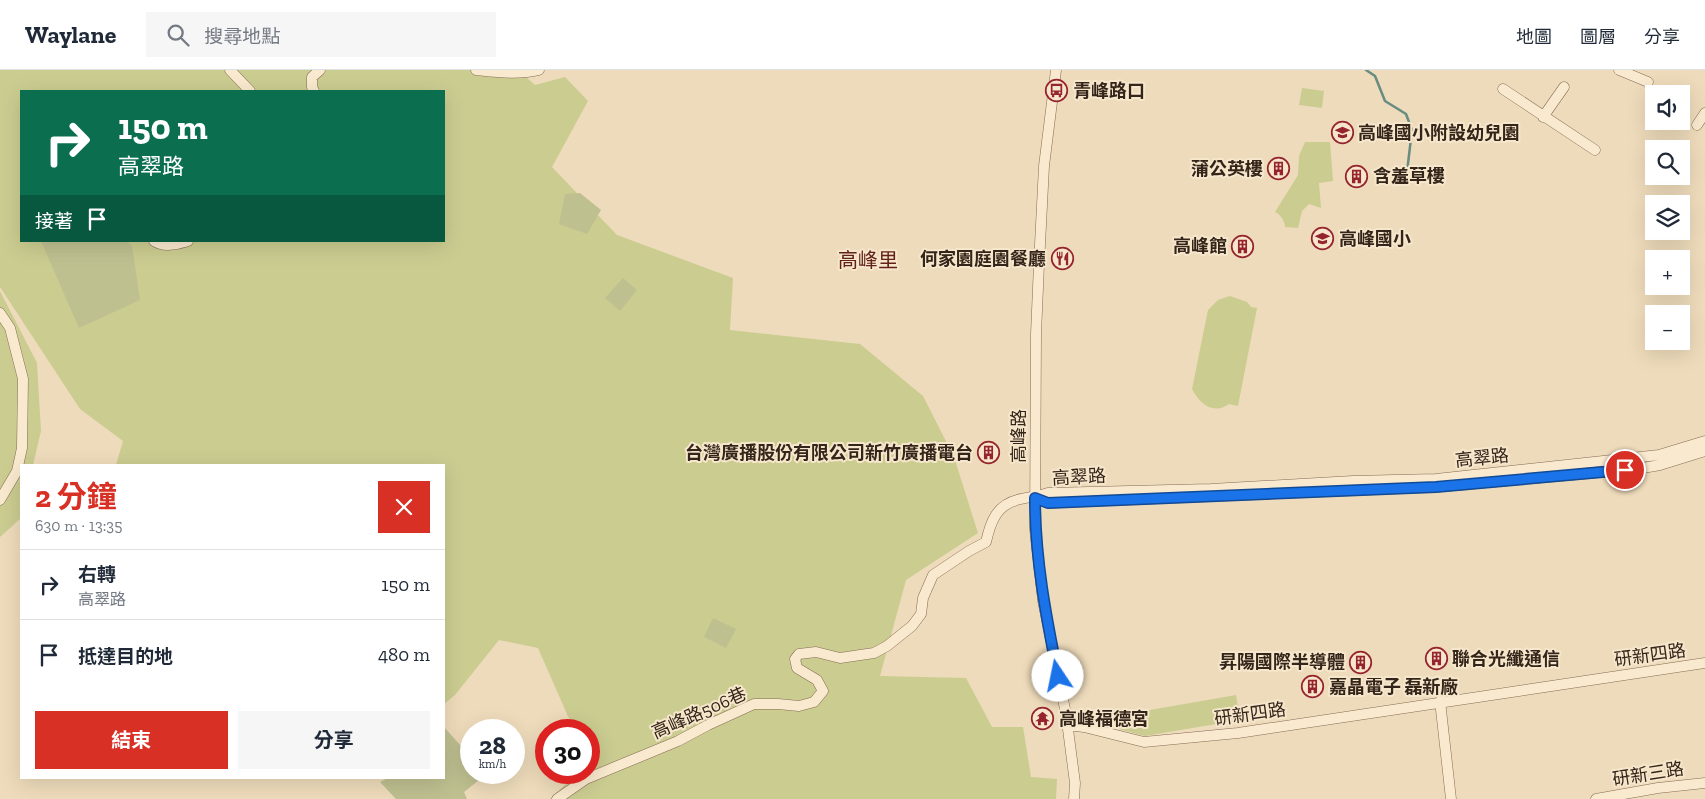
<!DOCTYPE html>
<html lang="zh-TW">
<head>
<meta charset="utf-8">
<style>
  :root { --surface:#fff; --page:#f6f6f7; --text:#1f2937; --muted:#747a83; --line:#e0e1e3; --accent:#d93025 }
  body { margin:0; font-family:"Zilla Slab","Noto Sans TC",serif; background:var(--page); color:var(--text); height:100vh; display:flex; flex-direction:column; font-size:19px; white-space:nowrap }
  * { box-sizing:border-box; margin:0 }
  p { font-size:16px; color:var(--muted) }
  .icon { flex:none; width:28px; height:28px; fill:none; stroke:currentColor; stroke-width:2; stroke-linecap:round; stroke-linejoin:round }
  .map { position:relative; flex:1; overflow:hidden }
  .panel { position:absolute; left:20px; top:394px; width:425px; height:315px; display:flex; flex-direction:column; background:var(--surface); border-radius:0px; box-shadow:0 5px 20px #0002 }
  .panel>* { flex:none }
  .top-card { position:absolute; left:20px; top:20px; width:425px; height:152px; border-radius:0px; box-shadow:0 5px 20px #0002; background:#0b6e4f; color:#fff; overflow:hidden }
  .buttons { position:absolute; left:1645px; top:15px; display:grid; gap:10px }
  .buttons a { display:grid; place-items:center; width:45px; height:45px; border-radius:0px; background:var(--surface); box-shadow:0 5px 20px #0002; font-size:25px }
  .speed { position:absolute; left:460px; top:649px; display:flex; gap:10px; font-size:25px; font-weight:700; text-align:center }
  .speed>* { display:grid; place-content:center; width:65px; height:65px; border-radius:50%; background:var(--surface); box-shadow:0 5px 20px #0002; line-height:1 }
  .speed small { font-size:12px; font-weight:400 }
  .speed .limit { border:8px solid #d22; background:#fff; color:#111 }
  .pin { position:absolute; display:grid; place-items:center; width:42px; height:42px; color:#fff; margin:-21px; border:2px solid #fff; border-radius:50%; box-shadow:0 1px 5px #0007 }
  .me { position:absolute; width:55px; margin:-28px; rotate:349deg; stroke-linejoin:round; filter:drop-shadow(0 0 4px #0008) }
  .turn { display:flex; align-items:center; gap:18px; height:105px; padding:0 15px; font-size:22px }
  .turn .icon { width:65px; height:65px; stroke-width:2.5 }
  .turn b { display:block; font-size:35px; line-height:42px }
  .then { display:flex; align-items:center; height:48px; padding:0 15px; background:#0003; gap:10px; font-size:19px }
  .round { display:grid; place-items:center; flex:none; width:52px; height:52px; border-radius:0px; background:var(--page) }
  .head { display:flex; align-items:center; justify-content:space-between; height:85px; padding:0 15px }
  h1 { font-size:30px; font-weight:700; line-height:38px; color:var(--accent) }
  .primary-button { display:flex; gap:10px; margin-top:auto; padding:10px 15px }
  .primary-button a { flex:1; height:58px; border-radius:0px; background:var(--accent); color:#fff; font-size:20px; font-weight:700; line-height:58px; text-align:center }
  .primary-button a+a { background:var(--page); color:var(--text) }
  ul { padding:0; list-style:none }
  li { display:flex; align-items:center; gap:15px; height:70px; padding:0 15px; border-top:1px solid var(--line) }
  li div { flex:1 }
  li b { display:block; font-size:19px }
  li em { font-style:normal }
  header { display:flex; align-items:center; gap:30px; box-sizing:border-box; height:70px; padding:0 25px; background:var(--surface); border-bottom:1px solid var(--line) }
  header strong { font-size:24px }
  nav { display:flex; gap:28px; margin-inline-start:auto; font-size:18px }
  .search { width:350px; height:45px; background:var(--page); display:flex; align-items:center; gap:12px; box-sizing:border-box; padding:0 18px; border-radius:0px; color:var(--muted); font-size:19px }
  .map>svg:first-child { display:block }
  .green { fill:#cacc90; fill-rule:evenodd }
  .cemetery { fill:#bec090 }
  .lines { fill:none; stroke-linecap:round; stroke-linejoin:round }
  .stream { stroke:#678c80; stroke-width:2.5 }
  .minor-casing { stroke:#866b55; stroke-width:11 }
  .minor { stroke:#f9e9ce; stroke-width:10 }
  .route-casing { stroke:#114b97; stroke-width:12 }
  .route { stroke:#1a73e8; stroke-width:9 }
  .labels { text-anchor:middle; dominant-baseline:central; stroke-width:4; stroke-linejoin:round; paint-order:stroke }
  .poi-label { font-size:18px; font-weight:bold; fill:#34251a; stroke:#f6e6cb; text-anchor:start }
  .street-label { font-size:18px; fill:#34251a; stroke:#f6e6cb }
  .quarter-label { font-size:20px; fill:#622219; stroke:#f6e6cb }
</style>
</head>
<body>
<header>
<strong>Waylane</strong>
<div class="search"><svg class="icon" aria-label="search" viewBox="0 0 24 24"><circle cx="10" cy="10" r="6"/><path d="M15 15l6 6"/></svg>搜尋地點</div>
<nav><a>地圖</a><a>圖層</a><a>分享</a></nav>
</header>
<div class="map">
<svg width="1705" height="729" viewBox="0 0 1705 729">
  <rect width="100%" height="100%" fill="#eedbbb"/>
  <!-- green -->
  <path class="green" d="M0,0H518L535,15L565,7L588,31L552,97L617,165L733,208L730,260L860,274L923,326L954,387L978,463L906,510L880,606L966,608L992,657H1023L1031,707L1057,709L1056,729H550L573,707L574,703L589,702V660H574L538,578L499,570L455,625L444,634V395H116L123,371L80,339L0,217ZM21,21H444V171H21Z
    M1302,18L1324,21L1322,38L1299,35Z
    M1305,72H1330L1333,111L1319,113L1321,138L1309,134L1302,141L1298,158L1285,157C1285,151 1280,144 1275,142L1298,105L1299,86Z
    M0,221L37,293L41,361L33,395H21V442L20,449L0,467Z
    M1230,226L1247,232L1251,237L1257,238L1238,336L1229,334C1213,345 1200,334 1192,319L1208,240L1218,230Z
    M1236,625L1240,650L1145,666L1087,651Z"/>
  <!-- cemetery -->
  <path class="cemetery" d="M580,123L601,140L587,164L559,154L565,124Z
    M41,171H127L132,176L140,230L79,258Z
    M623,208L637,220L620,241L605,228Z
    M713,548L736,559L726,578L704,567Z
    M444,657L461,676L471,674V702L488,703L464,722L467,729H396L380,712L388,708H444Z"/>
  <g class="lines">
    <!-- stream -->
    <path class="stream" d="M1366,0L1375,6L1385,31L1406,44L1412,60L1407,102"/>
    <defs>
      <path id="minor" d="M230,0L250,21
        M476,0C496,2 519,5 539,0
        M1056,0L1044,96L1039,194L1036,264L1035,460L1043,531L1066,644L1075,713L1074,729
        M1619,0L1648,12
        M1503,19L1595,80
        M314,21L312,17V7L320,0
        M1543,47L1564,17
        M1697,55L1705,43
        M154,171C165,178 177,174 188,171
        M0,243L10,258L23,309L22,378L17,401L0,430
        M1035,427L1048,433L1436,417L1637,399L1660,395L1705,381
        M1440,631L1451,729
        M1067,655L1084,657L1144,672L1238,663L1705,593
        M557,729L586,709L678,671L708,655L754,634H778L799,636L814,632L823,621L817,610L797,598L795,589L799,584L816,582L840,588L874,583L887,576L912,556L921,544L923,528L933,505L969,481L986,472C990,454 996,435 1017,430C1027,427 1037,427 1048,423L1211,419L1353,411L1436,409L1659,385L1705,371
        M1596,729L1658,718L1705,713"/>
    </defs>
    <!-- minor casing -->
    <use href="#minor" class="minor-casing"/>
    <!-- minor -->
    <use href="#minor" class="minor"/>
  </g>
  <g class="lines">
    <defs>
      <path id="route" d="M1058,606C1046,546 1035,489 1035,428L1048,433L1436,417L1625,400"/>
    </defs>
    <!-- route casing -->
    <use href="#route" class="route-casing"/>
    <!-- route -->
    <use href="#route" class="route"/>
  </g>
  <!-- icons -->
  <defs>
    <symbol id="bus-ring" viewBox="-11 -11 22 22"><circle r="9.5" fill="#f6e6cb" stroke="#96242e" stroke-width="1.5"/><path d="M-5-6H5V4H4V6H2V4H-2V6H-4V4H-5ZM-3.5-4V0h7V-4ZM-3.5 1.2v1.5H-2V1.2ZM2 1.2v1.5H3.5V1.2Z" fill="#96242e"/></symbol>
    <symbol id="school-ring" viewBox="-11 -11 22 22"><circle r="9.5" fill="#f6e6cb" stroke="#96242e" stroke-width="1.5"/><path d="M0-5L7-2L0 1L-7-2ZM-4 1L0 2.5L4 1V4Q0 6-4 4Z" fill="#96242e"/></symbol>
    <symbol id="building-ring" viewBox="-11 -11 22 22"><circle r="9.5" fill="#f6e6cb" stroke="#96242e" stroke-width="1.5"/><path d="M-4-6H4V6H1V3H-1V6H-4ZM-2.5-4.3h1.7v1.8h-1.7ZM.8-4.3h1.7v1.8H.8ZM-2.5-1h1.7V.8h-1.7ZM.8-1h1.7V.8H.8Z" fill="#96242e"/></symbol>
    <symbol id="restaurant-ring" viewBox="-11 -11 22 22"><circle r="9.5" fill="#f6e6cb" stroke="#96242e" stroke-width="1.5"/><path d="M-5-6h1v4h1v-4h1v4h1v-4h1v5L-1.5 .5V6h-2V.5L-5-1ZM5-6V6H3V1.5H1.5Q1.5-4 5-6Z" fill="#96242e"/></symbol>
    <symbol id="temple-ring" viewBox="-11 -11 22 22"><circle r="9.5" fill="#f6e6cb" stroke="#96242e" stroke-width="1.5"/><path d="M0-6L5-2H3V0L6.5 2.5H4V6H1.5V3h-3V6H-4V2.5H-6.5L-3 0V-2H-5Z" fill="#96242e"/></symbol>
  </defs>
  <g fill-rule="evenodd">
    <use href="#bus-ring" x="1044" y="8" width="25" height="25"/>
    <use href="#school-ring" x="1330" y="50" width="25" height="25"/>
    <use href="#building-ring" x="1266" y="86" width="25" height="25"/>
    <use href="#building-ring" x="1344" y="94" width="25" height="25"/>
    <use href="#school-ring" x="1310" y="156" width="25" height="25"/>
    <use href="#building-ring" x="1230" y="164" width="25" height="25"/>
    <use href="#restaurant-ring" x="1050" y="176" width="25" height="25"/>
    <use href="#building-ring" x="976" y="370" width="25" height="25"/>
    <use href="#building-ring" x="1424" y="576" width="25" height="25"/>
    <use href="#building-ring" x="1348" y="580" width="25" height="25"/>
    <use href="#building-ring" x="1300" y="604" width="25" height="25"/>
    <use href="#temple-ring" x="1030" y="636" width="25" height="25"/>
  </g>
  <g class="labels">
    <!-- poi labels -->
    <g class="poi-label">
      <text x="1073" y="21">青峰路口</text>
      <text x="1358" y="63">高峰國小附設幼兒園</text>
      <text x="1263" y="99" text-anchor="end">蒲公英樓</text>
      <text x="1373" y="106">含羞草樓</text>
      <text x="1339" y="169">高峰國小</text>
      <text x="1227" y="176" text-anchor="end">高峰館</text>
      <text x="1046" y="189" text-anchor="end">何家園庭園餐廳</text>
      <text x="973" y="383" text-anchor="end">台灣廣播股份有限公司新竹廣播電台</text>
      <text x="1452" y="589">聯合光纖通信</text>
      <text x="1345" y="592" text-anchor="end">昇陽國際半導體</text>
      <text x="1329" y="617">嘉晶電子 磊新廠</text>
      <text x="1059" y="649">高峰福德宮</text>
    </g>
    <!-- street labels -->
    <g class="street-label">
      <text transform="translate(1019 366) rotate(-90)">高峰路</text>
      <text transform="translate(1482 388) rotate(-6)">高翠路</text>
      <text transform="translate(1079 407) rotate(-3)">高翠路</text>
      <text transform="translate(1650 585) rotate(-8)">研新四路</text>
      <text transform="translate(699 643) rotate(-24)">高峰路506巷</text>
      <text transform="translate(1250 644) rotate(-8)">研新四路</text>
      <text transform="translate(1648 704) rotate(-9)">研新三路</text>
    </g>
    <!-- quarter labels -->
    <g class="quarter-label">
      <text x="868" y="190">高峰里</text>
    </g>
  </g>
</svg>
<div class="buttons">
<a><svg class="icon" aria-label="sound" viewBox="0 0 24 24"><path d="M4 9h4l5-4v14l-5-4H4zM17 9q2 3 0 6"/></svg></a>
<a><svg class="icon" aria-label="search" viewBox="0 0 24 24"><circle cx="10" cy="10" r="6"/><path d="M15 15l6 6"/></svg></a>
<a><svg class="icon" aria-label="layers" viewBox="0 0 24 24"><path d="M12 4l9 5-9 5-9-5zM3 14l9 5 9-5"/></svg></a>
<a>+</a>
<a>−</a>
</div>
<div class="speed"><div>28<small>km/h</small></div><div class="limit">30</div></div>
<div class="pin" style="left:1625px;top:400px;background:#d93025"><svg class="icon" aria-label="arrive" viewBox="0 0 24 24"><path d="M6 21V4h12l-3 4 3 4H6"/></svg></div>
<svg class="me" style="left:1058px;top:606px" viewBox="-20 -20 40 40"><circle r="19" fill="#fff"/><path d="M0-13L10 11 0 6-10 11z" fill="#1a73e8"/></svg>
<div class="top-card">
<div class="turn"><svg class="icon" aria-label="right" viewBox="0 0 24 24"><path d="M7 20v-9h11M14 6l5 5-5 5"/></svg><div><b>150 m</b>高翠路</div></div>
<div class="then">接著<svg class="icon" aria-label="arrive" viewBox="0 0 24 24"><path d="M6 21V4h12l-3 4 3 4H6"/></svg></div>
</div>
<section class="panel">
<div class="head"><div><h1>2 分鐘</h1><p>630 m · 13:35</p></div><a class="round" style="background:#d93025;color:#fff"><svg class="icon" aria-label="close" viewBox="0 0 24 24"><path d="M6 6l12 12M18 6L6 18"/></svg></a></div>
<ul>
<li><svg class="icon" aria-label="right" viewBox="0 0 24 24"><path d="M7 20v-9h11M14 6l5 5-5 5"/></svg><div><b>右轉</b><p>高翠路</p></div><em>150 m</em></li>
<li><svg class="icon" aria-label="arrive" viewBox="0 0 24 24"><path d="M6 21V4h12l-3 4 3 4H6"/></svg><div><b>抵達目的地</b></div><em>480 m</em></li>
</ul>
<div class="primary-button"><a>結束</a><a>分享</a></div>
</section>
</div>
</body>
</html>
